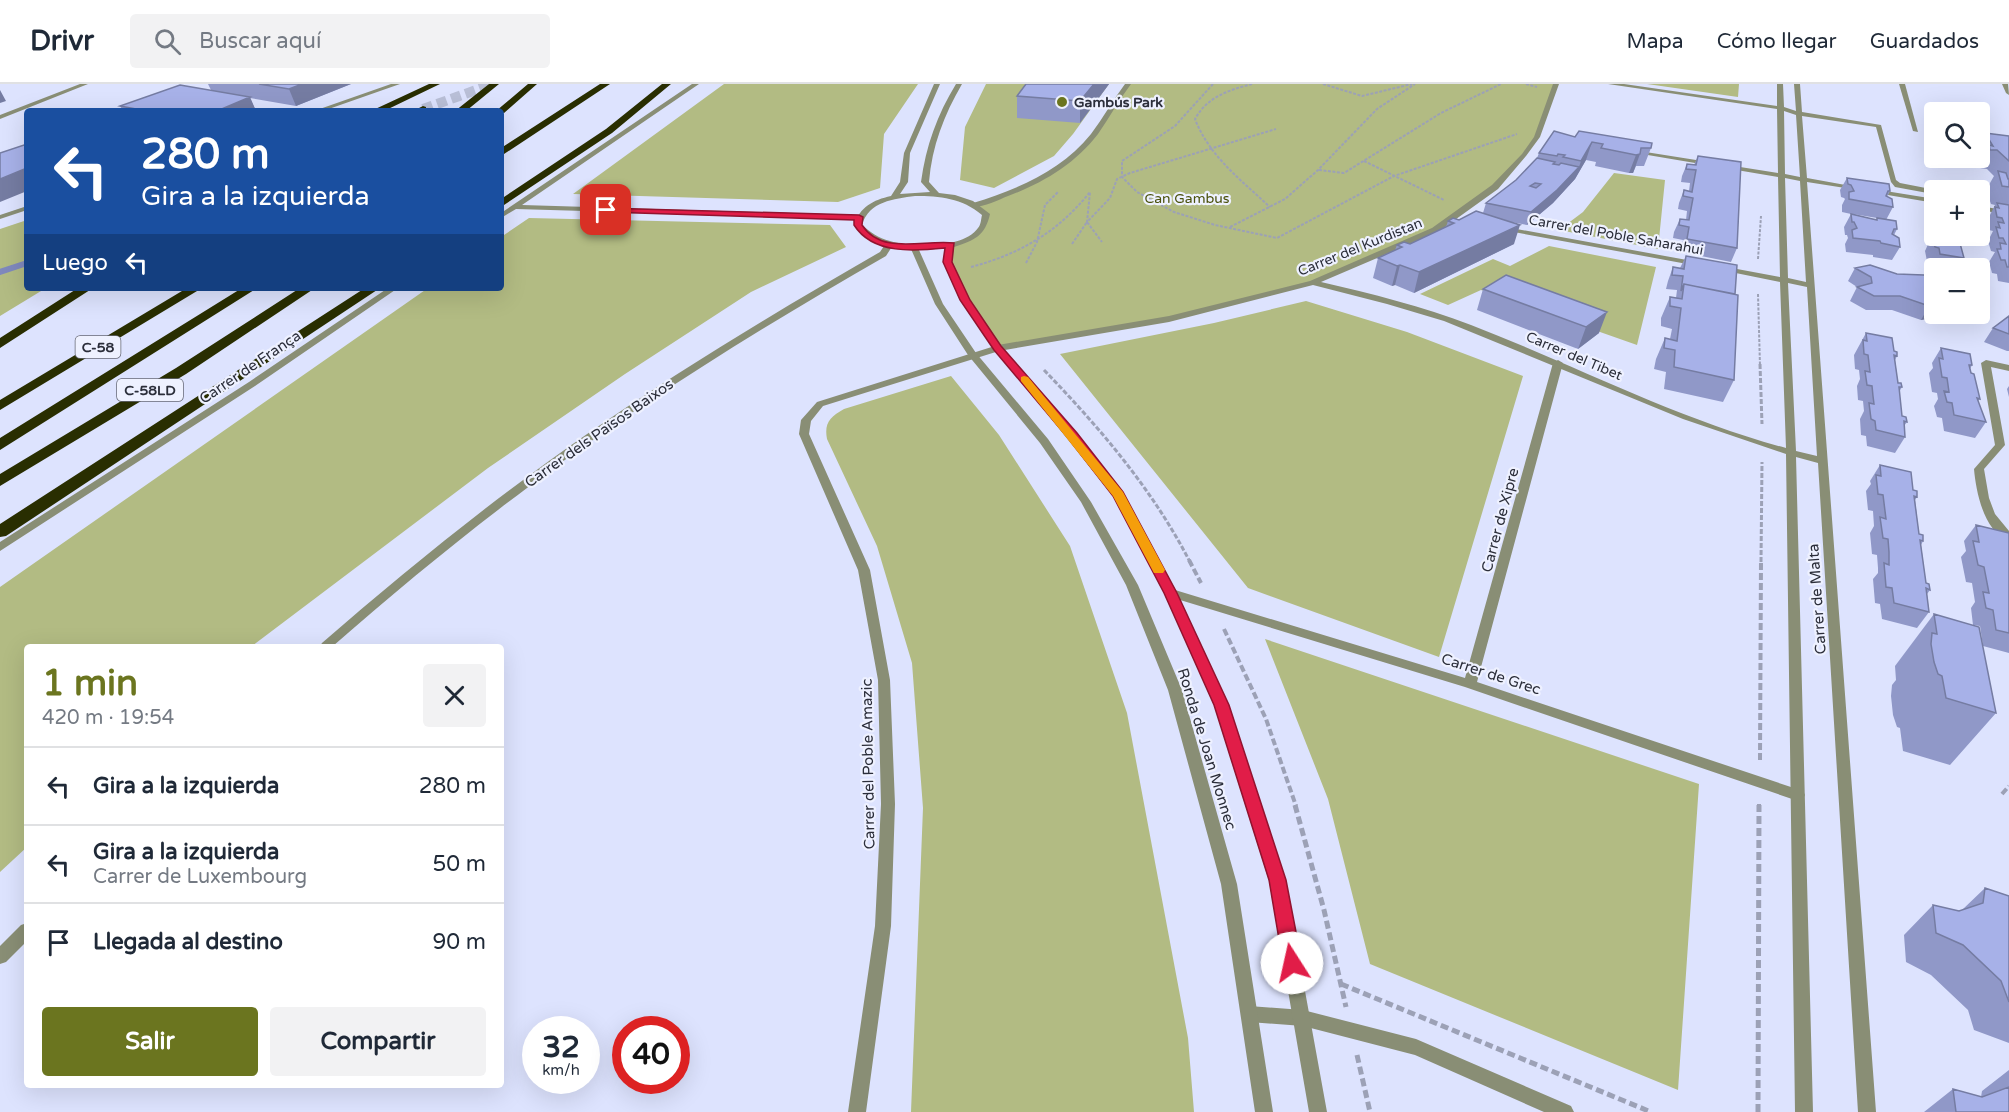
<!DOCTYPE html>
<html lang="es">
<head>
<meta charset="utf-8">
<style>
  :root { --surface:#fff; --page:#f2f2f3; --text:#1f2937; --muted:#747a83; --line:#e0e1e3; --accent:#6b751f }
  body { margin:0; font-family:"Varela Round",sans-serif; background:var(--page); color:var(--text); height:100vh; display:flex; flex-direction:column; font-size:22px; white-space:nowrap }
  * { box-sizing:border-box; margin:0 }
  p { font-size:20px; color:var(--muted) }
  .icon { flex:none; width:33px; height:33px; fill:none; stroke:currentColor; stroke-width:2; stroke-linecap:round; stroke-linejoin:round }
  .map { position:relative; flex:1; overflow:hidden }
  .drawer { position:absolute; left:24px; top:560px; width:480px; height:444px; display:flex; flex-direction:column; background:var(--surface); border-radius:6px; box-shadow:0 6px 24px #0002 }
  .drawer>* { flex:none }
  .banner { position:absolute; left:24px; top:24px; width:480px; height:183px; border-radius:6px; box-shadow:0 6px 24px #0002; background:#1a4fa0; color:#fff; overflow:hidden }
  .fabs { position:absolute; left:1924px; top:18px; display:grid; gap:12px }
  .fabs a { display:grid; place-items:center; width:66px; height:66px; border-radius:6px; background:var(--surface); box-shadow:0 6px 24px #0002; font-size:30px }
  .speed { position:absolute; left:522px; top:932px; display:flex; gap:12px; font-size:30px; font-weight:700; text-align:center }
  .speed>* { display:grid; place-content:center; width:78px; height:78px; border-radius:50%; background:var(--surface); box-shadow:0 6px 24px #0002; line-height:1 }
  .speed small { font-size:15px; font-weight:400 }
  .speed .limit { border:9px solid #d22; background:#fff; color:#111 }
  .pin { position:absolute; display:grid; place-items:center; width:51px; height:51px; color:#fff; margin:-26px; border-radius:12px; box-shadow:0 3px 9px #0006 }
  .me { position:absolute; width:66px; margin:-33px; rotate:350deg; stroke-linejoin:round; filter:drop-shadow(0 0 4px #0008) }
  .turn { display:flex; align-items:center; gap:21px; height:126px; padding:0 18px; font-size:27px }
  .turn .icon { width:78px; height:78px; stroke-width:2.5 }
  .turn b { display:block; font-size:42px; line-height:51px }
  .then { display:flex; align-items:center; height:57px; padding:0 18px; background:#0003; gap:12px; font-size:22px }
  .round { display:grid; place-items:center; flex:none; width:63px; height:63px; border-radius:6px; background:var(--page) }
  .head { display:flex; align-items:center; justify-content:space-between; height:102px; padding:0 18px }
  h1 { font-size:36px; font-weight:700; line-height:45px; color:var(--accent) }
  .button { display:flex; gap:12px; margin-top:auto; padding:12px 18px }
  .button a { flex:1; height:69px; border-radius:6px; background:var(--accent); color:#fff; font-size:24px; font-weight:700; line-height:69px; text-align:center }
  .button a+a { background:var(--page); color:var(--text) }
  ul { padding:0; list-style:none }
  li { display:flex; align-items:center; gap:18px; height:78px; padding:0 18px; border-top:2px solid var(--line) }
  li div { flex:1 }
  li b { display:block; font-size:22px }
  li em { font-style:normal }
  header { display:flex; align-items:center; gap:36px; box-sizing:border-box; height:84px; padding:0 30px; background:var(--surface); border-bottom:2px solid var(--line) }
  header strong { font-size:28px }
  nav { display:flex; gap:33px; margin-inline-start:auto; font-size:21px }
  .search { width:420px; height:54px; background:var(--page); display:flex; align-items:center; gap:15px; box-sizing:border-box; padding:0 21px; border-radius:6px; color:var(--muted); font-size:22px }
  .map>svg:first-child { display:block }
  .green { fill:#b2bb83 }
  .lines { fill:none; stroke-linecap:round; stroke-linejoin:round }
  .stream { stroke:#7f88bd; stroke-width:6 }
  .motorway-tunnel { stroke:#b9bfd7; stroke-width:10; stroke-dasharray:10 5; stroke-linecap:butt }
  .path-far3 { stroke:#9ca1b6; stroke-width:2; stroke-dasharray:3 1.5; stroke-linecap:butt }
  .path-far2 { stroke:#9ca1b6; stroke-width:3; stroke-dasharray:5 2; stroke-linecap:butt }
  .path-far1 { stroke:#9ca1b6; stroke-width:4; stroke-dasharray:7 3; stroke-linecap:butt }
  .path { stroke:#9ca1b6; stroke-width:5; stroke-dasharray:8 4; stroke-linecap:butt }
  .service { fill:#898e75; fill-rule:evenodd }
  .pedestrian { fill:#898e75; fill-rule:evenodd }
  .minor { fill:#898e75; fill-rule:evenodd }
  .tertiary { fill:#898e75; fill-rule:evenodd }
  .motorway { fill:#292e01; fill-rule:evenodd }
  .wall { fill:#9098c8; fill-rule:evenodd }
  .shaded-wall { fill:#757ca2 }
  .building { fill:#a7b1e8; stroke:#757ca2; stroke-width:1.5; fill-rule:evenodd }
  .route { fill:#e11d48; stroke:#92132f; stroke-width:1.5 }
  .slow { fill:#f59e0b }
  .poi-dot { fill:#6b751f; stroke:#eef1ff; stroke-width:2 }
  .labels { text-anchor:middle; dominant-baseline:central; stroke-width:4.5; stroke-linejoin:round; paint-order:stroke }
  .far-poi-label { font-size:14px; font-weight:bold; fill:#2b2e3a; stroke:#eef1ff; text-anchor:start }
  .far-park-label { font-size:14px; fill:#4a510c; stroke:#eef1ff }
  .far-street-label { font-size:14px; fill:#2b2e3a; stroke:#eef1ff }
  .shield { fill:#eef1ff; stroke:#666875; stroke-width:1.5 }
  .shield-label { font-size:14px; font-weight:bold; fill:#2b2e3a }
  .street-label { font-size:15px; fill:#2b2e3a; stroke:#eef1ff }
</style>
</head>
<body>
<header>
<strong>Drivr</strong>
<div class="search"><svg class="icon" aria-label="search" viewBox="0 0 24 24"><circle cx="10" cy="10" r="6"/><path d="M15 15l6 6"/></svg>Buscar aquí</div>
<nav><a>Mapa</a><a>Cómo llegar</a><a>Guardados</a></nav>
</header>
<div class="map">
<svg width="2009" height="1028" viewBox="0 0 2009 1028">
  <rect width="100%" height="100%" fill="#dde3fe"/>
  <!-- green -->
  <path class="green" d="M724,0H918L884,50L880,104L838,118L573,110Z
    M986,0H1109L1073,50L1054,72L994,104L960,96L965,43Z
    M1128,0H1556L1537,53L1495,103L1435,146L1313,199L1169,235L998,264L965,216L953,188L950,161L970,155L987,138L976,121C998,111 1024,104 1045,92C1082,70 1104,35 1128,0Z
    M1647,0H1739L1738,13Z
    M1614,89L1665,96L1658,165L1559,146L1583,128Z
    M529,134L830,141L846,163L751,208L625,290L488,384L252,562H27V763L0,788V503L428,204H501V153Z
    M27,136V204H46L0,232V145Z
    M1549,162L1656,183L1637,261L1481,206L1448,221L1420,210L1493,175L1510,182Z
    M1306,217L1407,248L1523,292L1439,573L1248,504L1060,270L1214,239Z
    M951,292L999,351L1070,462L1127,629L1188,954L1194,1028H911L923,724L912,579L877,462L827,355C824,339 830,333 844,325Z
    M1265,555L1699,700L1678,1006L1370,880L1328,715Z"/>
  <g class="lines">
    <!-- stream -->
    <path class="stream" d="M0,188L27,179"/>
    <!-- motorway-tunnel -->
    <path class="motorway-tunnel" d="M423,25L493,0"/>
    <!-- path-far3 -->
    <path class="path-far3" d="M1213,0L1175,42L1122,77V93L1137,108L1174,128L1215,141L1277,154L1394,92L1517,50
      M1252,0C1229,6 1207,13 1195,35C1209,72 1242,97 1270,123
      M1323,0L1362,12L1412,0
      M1526,0L1537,3
      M1364,77L1444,116
      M1319,86L1344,89L1441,29L1501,0
      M1230,143L1285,115L1318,86L1377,25L1415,0
      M1072,160L1087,138L1102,158
      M1758,175L1761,132
      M1026,179L1037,158L1045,121L1058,108
      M971,183C1020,170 1058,148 1090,108L1087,138L1110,114L1117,95L1130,89L1276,45
      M1758,210L1760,282"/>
    <!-- path-far2 -->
    <path class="path-far2" d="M1760,280L1762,340
      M1044,286C1100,344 1153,406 1190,478
      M1761,478L1762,378"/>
    <!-- path-far1 -->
    <path class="path-far1" d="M1189,476L1201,499
      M1224,545L1266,635L1296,722
      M1760,676L1761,476
      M2002,710L2009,702
      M1759,722V720"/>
    <!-- path -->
    <path class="path" d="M1295,721L1324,826L1346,923
      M1341,900L1651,1028
      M1357,971L1370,1028
      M1758,1028L1759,721"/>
    <!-- service -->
    <path class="service" d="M1899,0H1905L1918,48L1913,47Z"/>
    <!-- pedestrian -->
    <path class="pedestrian" d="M1558,276L1563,279L1477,598L1803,707L1805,711L1803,715L1798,717L1465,603L1167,512L1165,509L1167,506H1175L1465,594L1553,279Z"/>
    <!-- minor -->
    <path class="minor" d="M80,0H88L0,35V31Z
      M391,0H400L323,27H314Z
      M692,0H699L522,121L859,131L863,133L862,135L516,125L501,134V129Z
      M1125,0H1131C1119,16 1109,34 1098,50C1075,80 1043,99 1008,112C998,116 985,123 973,123V119C1018,105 1061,87 1091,50C1103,34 1113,16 1125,0Z
      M1553,0H1559L1540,53L1526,72L1498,105L1438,148L1321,198C1372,210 1422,222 1471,241C1575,281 1677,335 1786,364L1780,198L1721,186L1717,184L1721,182L1780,193L1778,93L1630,68L1633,66L1778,89L1777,25L1608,0H1624L1777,22V0H1783L1784,23L1796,27L1794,0H1800L1802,28L1881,41L1896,96L1900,99L1936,106L1933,110L1895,103L1891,98L1876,43L1802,32L1807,94L1862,104L1858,106L1807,98L1876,1028H1858L1818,379L1796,373L1813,1028H1795L1786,370L1683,335L1444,237L1387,220L1313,201L1169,238L999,267L823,322L811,337L809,350L870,486L890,596L895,720L891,842L866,1028H848L875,842L881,720L878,596L858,486L799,350L801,336L817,318L998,261L1169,232L1310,197L1432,144L1492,101L1522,70L1534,53ZM1784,27L1796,31L1800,93L1785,90ZM1785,94L1800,97L1806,198L1788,194ZM1788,199L1807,203L1817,372L1796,367Z
      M2002,0H2008L2009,11L2006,9Z
      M1873,105L1935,115V119L1876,109L1872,107Z
      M27,122V126L0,135V131Z
      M1980,122L2009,127V131L1980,126Z
      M1500,142L1698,178L1702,180L1698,182L1503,146L1499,144Z
      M886,159L893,161L886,172C762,243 641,318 527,404C460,454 396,507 333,562H320L322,559C408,484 496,413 590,348C684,283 781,225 880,168Z
      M388,204H398L255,302L0,467V458L249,298Z
      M1986,276L2009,281V287L1991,283L2005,361L1984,385L1989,414L1995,430L2009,447V457C1984,448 1976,408 1974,385L1995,361L1981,279Z
      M27,839V857L6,878L0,880V862L21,841Z
      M1249,922L1303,926L1416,955L1571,1022L1574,1028H1544L1415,971L1303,942L1249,938L1243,936L1241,930L1243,924Z"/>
    <!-- tertiary -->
    <path class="tertiary" d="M934,0H940L910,69L908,98L900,110L930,108L921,98C926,62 937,31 956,0H962C944,31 932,62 929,98L939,109L955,111L973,117L990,130C985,152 975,156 954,163L952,178L969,216L992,250L1123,411L1177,509L1228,621L1285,797L1327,1028H1309L1269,797L1214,621L1165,509L1113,412L985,252L961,216L944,178L946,164L919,166L943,220L976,269L1048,355L1091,418L1138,501L1182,606L1237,800L1273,1028H1255L1221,800L1168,606L1126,501L1081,418L1040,359L968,271L935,220L911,165C889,163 869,158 854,141C860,123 873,116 891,112L900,98L904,69ZM915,112C940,112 962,114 982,131C981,135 981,141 978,144C963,165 912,164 890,157C878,154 870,148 862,141C869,117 894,115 915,112Z"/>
    <!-- motorway -->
    <path class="motorway" d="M429,0H440L384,27H371Z
      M489,0H499L466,27H455Z
      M528,0H537L504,29L496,27Z
      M600,0H610L501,72V64Z
      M662,0H671L612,49L501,123V115L606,45Z
      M423,22L426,23V27H413Z
      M78,204H93L0,264V254Z
      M187,204H202L0,326V316Z
      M242,204H257L0,366V354Z
      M300,204H315L186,290L0,402V390L176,284Z
      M365,204H380L6,452L0,453V440Z"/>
  </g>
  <!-- wall -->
  <path class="wall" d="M208,0H351L296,22L250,14L256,27H123L120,22L211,6Z
    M1026,0H1109L1080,39L1017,34V12Z
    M1985,49L2009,52V199L1998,197L1997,190L1992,189L1989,178L1995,168L1991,167L1988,157L1993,147L1989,146L1987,137L1995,121L1991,120L1986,106L1994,92L1987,85L1980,84L1979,79L1981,76L1979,74H1980V58Z
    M1575,53L1651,64L1644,82H1636L1633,89H1629L1595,82L1596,78L1586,76L1575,95L1553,119L1527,141L1511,138L1514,160L1414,209L1395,201L1392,202L1373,194L1378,174L1395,166L1397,161L1410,160L1446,143L1448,137L1459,136L1483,129L1486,119L1516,96L1537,74L1539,69Z
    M1698,72L1737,164L1731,178L1681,168L1683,156L1673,154L1674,148L1680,135L1686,136L1687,127L1678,125L1679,119L1684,106L1689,107L1690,99L1681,98L1682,92L1687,80L1694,81Z
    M1847,94L1890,107L1887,113L1893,123L1886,136L1897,145L1894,151L1900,163L1892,176L1873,173V171L1846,168L1845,160L1848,154L1847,151H1845L1844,143L1851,130L1842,128V121L1845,115L1844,114L1841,113L1840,106ZM1853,130L1877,134L1876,136Z
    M1935,109V152H1963L1959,158L1964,174L1957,184H1931V177H1927L1925,167L1930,156L1927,155L1925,146L1930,136L1926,126Z
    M1686,172L1735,210L1734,296L1723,318L1664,305L1666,288L1654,285L1656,275L1665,254L1670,255L1672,245L1661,242V234L1670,213L1676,214L1677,206L1666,205L1668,197L1673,183L1680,184Z
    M1855,184L1935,196V207L1932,212L1936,233L1921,236L1892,226H1866L1850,217L1857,203L1848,197Z
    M1506,191L1599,249L1578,265L1477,226L1483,205Z
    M2009,232V267H2007L1984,258L1993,244Z
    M1866,249L1894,267L1897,272L1895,276L1898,299L1902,303L1899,308L1902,332L1907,338L1904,342L1905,353L1895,369L1867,362L1866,352L1861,351L1860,335L1864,327L1863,317L1858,316L1857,302L1860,295L1859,286L1855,285L1854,271Z
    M1941,264L1972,281L1970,285L1971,289L1980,315L1978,317L1986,338L1975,354L1944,347L1942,334L1937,333L1934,322L1938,315L1937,309L1932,308L1929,289L1933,284L1932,279Z
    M2009,302V313L2007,305Z
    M1880,381L1913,406L1917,413L1915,416L1919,450L1923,457L1921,461L1926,499L1930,506L1927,510L1929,528L1917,544L1882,535L1880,520L1875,519L1873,495L1878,489V484L1877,471L1872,470L1870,449L1874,442L1873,427L1868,426L1866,407L1871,400L1870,397Z
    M1976,441L2009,449V569L1983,562L1980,542L1973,541L1971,524L1975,518L1972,499L1966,498L1961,473L1966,467L1964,457Z
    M1934,530L1996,629L1950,681L1903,667L1900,644L1897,643L1893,631L1891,612L1892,601L1896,596L1895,582Z
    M1985,804L2009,812V959L1974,946L1968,926L1931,891L1906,878L1904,851L1933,821L1959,827L1962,826Z
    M2009,986V1028H1924L1953,1005L1981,1013L1982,1007Z"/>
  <!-- shaded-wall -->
  <path class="shaded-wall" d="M302,0H351L296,22L289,5Z
    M1094,0H1109L1080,39V17Z
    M0,6L6,17L0,19Z
    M250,13L256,27H217Z
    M1592,58L1586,76L1575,95L1553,119L1527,141L1531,128L1579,83L1581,77Z
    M1640,70L1633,89H1629L1636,71Z
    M27,84V107L0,118V95Z
    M1520,141L1514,160L1414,209L1419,188Z
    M1400,181L1395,201L1392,202L1397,182Z
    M1935,201V207L1932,213L1918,218L1927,203Z
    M1935,221V230H1939L1936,233L1921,236L1929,222Z
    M1607,228L1599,249L1578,265L1586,243Z"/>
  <!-- building -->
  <path class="building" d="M259,0H302L289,5Z
    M1026,0H1094L1080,17L1017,12Z
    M180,1L250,13L217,27H147L120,22Z
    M1554,47L1575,53L1579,47L1652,59L1651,64H1641L1640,70L1636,71L1601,64L1603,60L1592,58L1581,77L1563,73L1565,71L1558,70L1557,72L1539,69Z
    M1985,49L2009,52V77L1997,66H1990L1989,61L1993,62Z
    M27,60V84L0,95V69Z
    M1698,72L1741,78L1737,164L1687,155L1689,143L1679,141L1680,135L1689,136L1693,114L1683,112L1684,106L1692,108L1696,86L1686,85L1687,80L1696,81Z
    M1537,74L1555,78L1553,80L1559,81L1561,79L1579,83L1557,106L1531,128L1486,119L1516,96ZM1535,99L1541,100L1536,104L1530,102Z
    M1998,87L2006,89L2008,95H2009V103L2002,102Z
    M1847,94L1889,100L1890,107H1888L1886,112L1892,115L1893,123L1849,115V108L1854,107L1851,101L1848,100Z
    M1997,119L2009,121V183H2007L2005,176H2001L1997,165H2001L2000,159L2006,160L2003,154H1999L1996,143L2000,144L1998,138L2004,139L2002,134L1997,133L1995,123L1999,124Z
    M1476,127L1520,141L1419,188L1400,181L1397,182L1378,174L1402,163L1397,161L1404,158L1410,160L1454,139L1448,137L1453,134L1459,136Z
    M1851,130L1877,136V134L1896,137L1897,145H1894L1892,150L1899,154L1900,163L1881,159L1880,157L1853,154L1852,146L1857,144L1854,138H1852Z
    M1936,152H1963H1958L1964,174L1940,170L1939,164L1935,163L1932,153L1936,154Z
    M1686,172L1737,181L1735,210L1684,200L1681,207L1683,192L1672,191L1673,183L1684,185Z
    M1870,181L1897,190L1924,191L1935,196V201L1927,203L1928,209L1935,213V221L1929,222L1900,212H1874L1857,203L1872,199L1871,193L1855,184Z
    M1506,191L1607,228L1586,243L1483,205Z
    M1684,200L1738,211L1734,296L1674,283L1675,266L1664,264L1665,254L1677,257L1681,224L1670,222V213L1682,215Z
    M2009,232V250L1993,244Z
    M1866,249L1892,254L1894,267L1897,268V272L1894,271L1898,299H1901L1902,303H1899L1902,332L1906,333L1907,338L1904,337L1905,353L1876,346L1875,337L1871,335L1869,319L1874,320L1873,312L1872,302L1867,301L1865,287L1870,288L1868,271L1864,270L1863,256L1867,257Z
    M1941,264L1970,270L1972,281H1969L1971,289L1974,290L1980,315L1977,314L1986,338L1954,331L1952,319L1947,318L1944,307L1949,308L1947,294L1942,293L1939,274L1943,275Z
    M1880,381L1911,388L1913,406L1917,407V413L1914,412L1919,450L1923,451V457L1920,456L1926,499L1929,500L1930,506L1926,504L1929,528L1894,519L1892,504L1886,503L1884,479L1889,481V468L1888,455L1883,454L1880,433L1886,435L1883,411L1878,410L1876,391L1881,392Z
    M1976,441L2009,449V549L1996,546L1993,526L1986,524L1983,508L1989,509L1984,483L1978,481L1973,457L1979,458Z
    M1934,530L1979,543L1996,629L1946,614L1942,592L1938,590L1934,578L1931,560L1932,549L1937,550Z
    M1985,804L2009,812V918L2001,897L1963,861L1936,849L1933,821L1959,827L1983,819Z
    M2009,1003V1028H1956L1953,1005L1982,1013Z"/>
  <!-- route -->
  <path class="route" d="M603,124L859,131L863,133L862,141C882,172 925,155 954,159L952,178L970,216L1001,262L1077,349L1123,408L1177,509L1229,621L1286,796L1302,879L1299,885L1292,887L1286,885L1283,879L1269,796L1214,621L1164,509L1113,412L1068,354L994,266L960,216L943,178L945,164C915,167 873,171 854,141V136L606,128L603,127Z"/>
  <!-- slow -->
  <path class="slow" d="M1024,292L1028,293L1123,408L1165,486L1163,489H1154L1113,412L1021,297V293Z"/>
  <!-- markers -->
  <circle class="poi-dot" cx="1062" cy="18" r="6"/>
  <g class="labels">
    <!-- far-poi labels -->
    <g class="far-poi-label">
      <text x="1074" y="18">Gambús Park</text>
    </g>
    <!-- far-park labels -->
    <g class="far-park-label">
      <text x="1187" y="114">Can Gambus</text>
    </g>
    <!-- far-street labels -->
    <g class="far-street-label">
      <text transform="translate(1616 151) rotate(10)">Carrer del Poble Saharahui</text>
      <text transform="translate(1360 163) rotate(-22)">Carrer del Kurdistan</text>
      <text transform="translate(1574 272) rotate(23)">Carrer del Tibet</text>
    </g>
    <!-- shield labels -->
    <g class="shield">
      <rect x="75.5" y="252" width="45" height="22" rx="4.5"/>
      <rect x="117" y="295" width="66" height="22" rx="4.5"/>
    </g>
    <g class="shield-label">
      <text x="98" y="263">C-58</text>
      <text x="150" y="306">C-58LD</text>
    </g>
    <!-- street labels -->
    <g class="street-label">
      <text transform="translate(250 283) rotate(-34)">Carrer de França</text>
      <text transform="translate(599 349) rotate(-35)">Carrer dels Països Baixos</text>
      <text transform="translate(1500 436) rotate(-75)">Carrer de Xipre</text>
      <text transform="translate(1817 515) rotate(-94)">Carrer de Malta</text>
      <text transform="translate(1491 590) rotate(18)">Carrer de Grec</text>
      <text transform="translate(1207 665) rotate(73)">Ronda de Joan Monnec</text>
      <text transform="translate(868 680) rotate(-91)">Carrer del Poble Amazic</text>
    </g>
  </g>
</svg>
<div class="fabs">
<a><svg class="icon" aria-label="search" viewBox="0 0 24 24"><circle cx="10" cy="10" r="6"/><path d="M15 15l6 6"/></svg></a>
<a>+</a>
<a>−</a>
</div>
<div class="speed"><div>32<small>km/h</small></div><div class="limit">40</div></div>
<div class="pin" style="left:606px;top:126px;background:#d93025"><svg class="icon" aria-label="arrive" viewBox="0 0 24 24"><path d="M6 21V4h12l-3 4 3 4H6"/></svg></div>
<svg class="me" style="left:1292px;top:879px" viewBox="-20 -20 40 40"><circle r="19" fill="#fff"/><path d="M0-13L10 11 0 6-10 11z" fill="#e11d48"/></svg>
<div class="banner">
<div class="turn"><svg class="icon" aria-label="left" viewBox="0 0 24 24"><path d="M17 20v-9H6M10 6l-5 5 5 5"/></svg><div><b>280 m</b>Gira a la izquierda</div></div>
<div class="then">Luego<svg class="icon" aria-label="left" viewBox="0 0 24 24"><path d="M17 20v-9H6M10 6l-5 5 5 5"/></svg></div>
</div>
<section class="drawer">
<div class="head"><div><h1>1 min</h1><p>420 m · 19:54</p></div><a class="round"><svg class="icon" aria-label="close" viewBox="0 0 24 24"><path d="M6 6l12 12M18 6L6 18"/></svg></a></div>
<ul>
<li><svg class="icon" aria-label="left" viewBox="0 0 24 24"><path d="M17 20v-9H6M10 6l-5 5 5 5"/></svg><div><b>Gira a la izquierda</b></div><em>280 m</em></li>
<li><svg class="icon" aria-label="left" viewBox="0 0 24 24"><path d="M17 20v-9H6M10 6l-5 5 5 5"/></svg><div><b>Gira a la izquierda</b><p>Carrer de Luxembourg</p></div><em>50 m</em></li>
<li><svg class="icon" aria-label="arrive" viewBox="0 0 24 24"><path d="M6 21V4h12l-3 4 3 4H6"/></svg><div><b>Llegada al destino</b></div><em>90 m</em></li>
</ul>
<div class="button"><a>Salir</a><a>Compartir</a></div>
</section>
</div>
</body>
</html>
